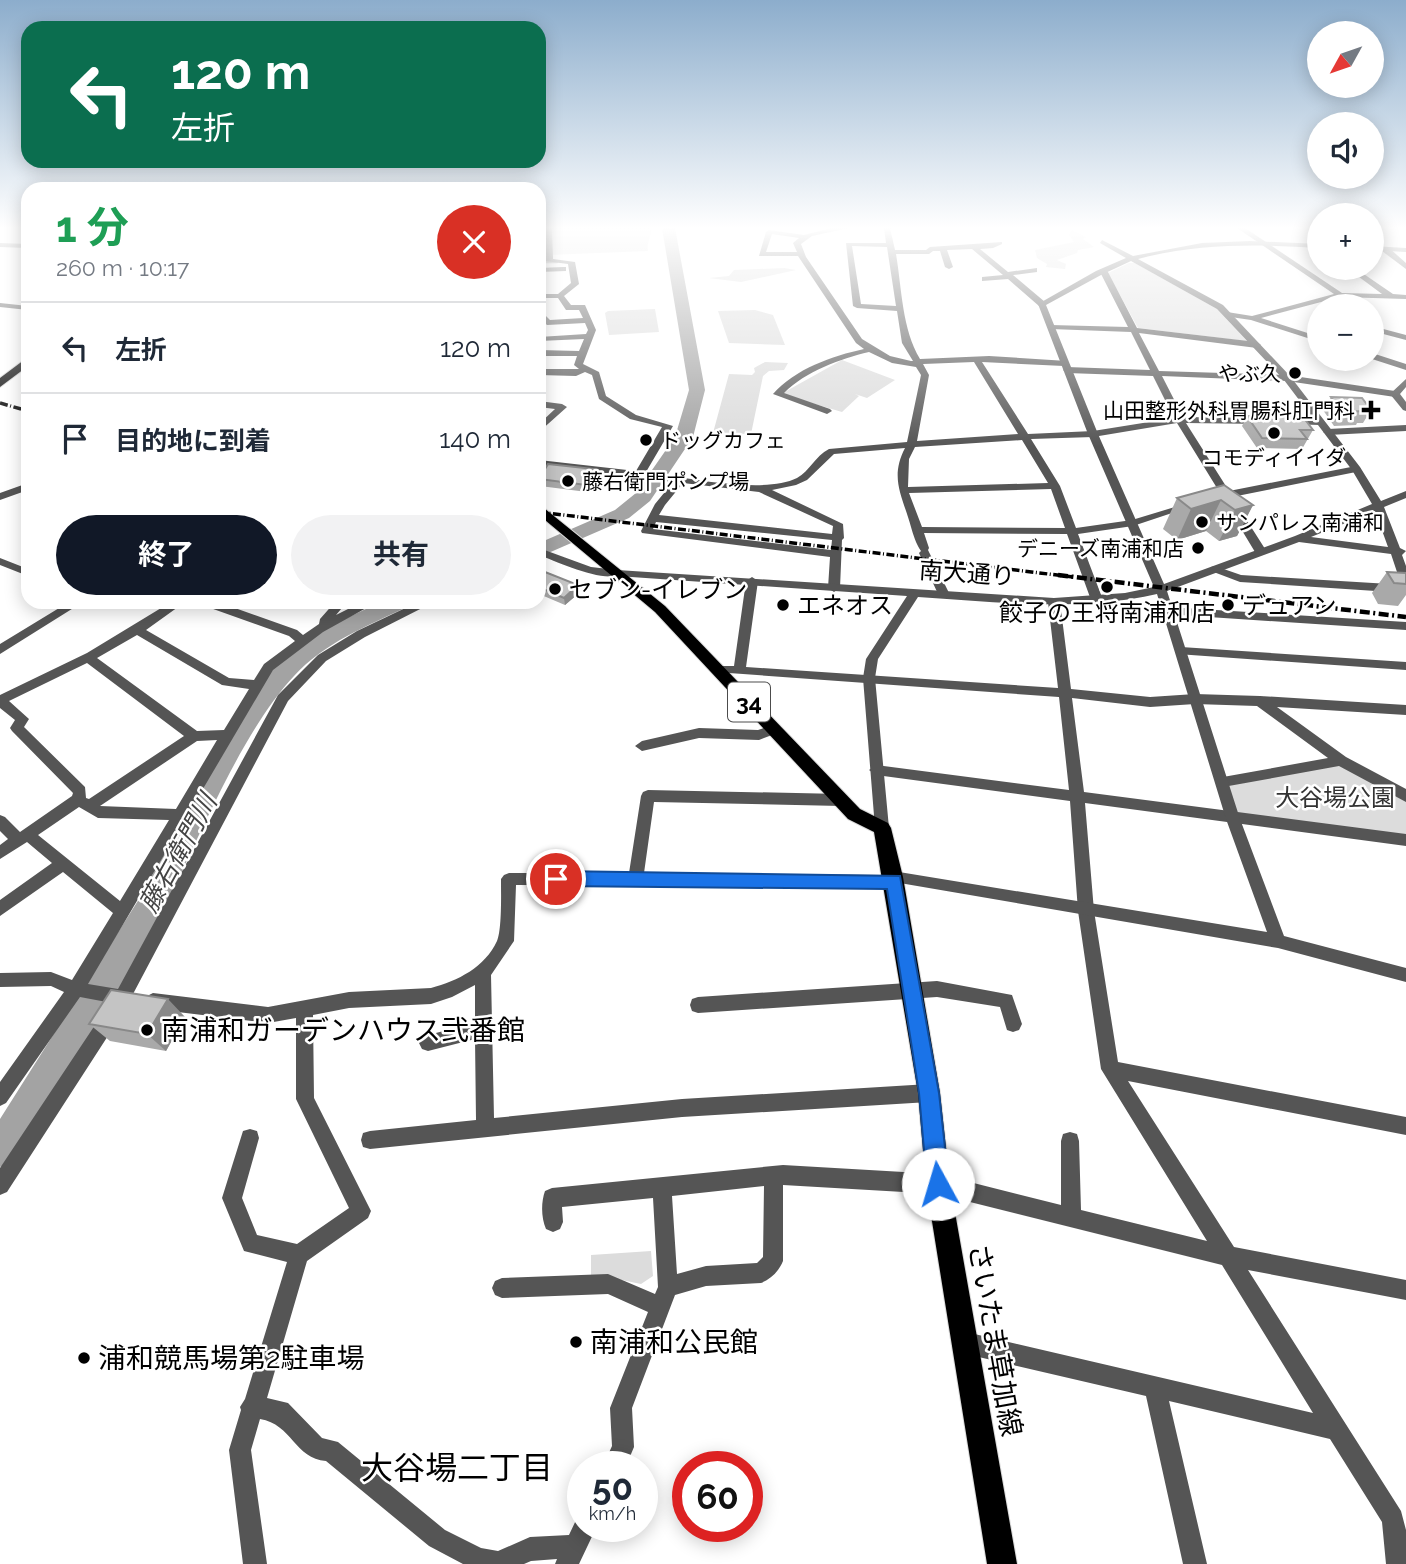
<!DOCTYPE html>
<html lang="ja">
<head>
<meta charset="utf-8">
<style>
  :root { --surface:#fff; --page:#f2f2f3; --text:#1f2937; --muted:#747a83; --line:#e0e1e3; --accent:#111827 }
  body { margin:0; font-family:Raleway,"Noto Sans JP",sans-serif; background:var(--page); color:var(--text); height:100vh; display:flex; flex-direction:column; font-size:26px; white-space:nowrap }
  * { box-sizing:border-box; margin:0 }
  p { font-size:23px; color:var(--muted) }
  .icon { flex:none; width:38px; height:38px; fill:none; stroke:currentColor; stroke-width:2; stroke-linecap:round; stroke-linejoin:round }
  .map { position:relative; flex:1; overflow:hidden }
  .panel { position:absolute; left:21px; top:182px; width:525px; height:427px; display:flex; flex-direction:column; background:var(--surface); border-radius:21px; box-shadow:0 4px 18px #0003 }
  .panel>* { flex:none }
  .guide { position:absolute; left:21px; top:21px; width:525px; height:147px; border-radius:21px; box-shadow:0 4px 18px #0003; background:#0b6e4f; color:#fff; overflow:hidden }
  .needle { width:46px; rotate:230deg }
  .fabs { position:absolute; left:1307px; top:21px; display:grid; gap:14px }
  .fabs a { display:grid; place-items:center; width:77px; height:77px; border-radius:50%; background:var(--surface); box-shadow:0 4px 18px #0003; font-size:35px }
  .speed { position:absolute; left:567px; top:1451px; display:flex; gap:14px; font-size:35px; font-weight:700; text-align:center }
  .speed>* { display:grid; place-content:center; width:91px; height:91px; border-radius:50%; background:var(--surface); box-shadow:0 4px 18px #0003; line-height:1 }
  .speed small { font-size:18px; font-weight:400 }
  .speed .limit { border:10px solid #d22; background:#fff; color:#111 }
  .pin { position:absolute; display:grid; place-items:center; width:60px; height:60px; color:#fff; margin:-30px; border:4px solid #fff; border-radius:50%; box-shadow:0 2px 7px #0007 }
  .me { position:absolute; width:77px; margin:-38px; rotate:354deg; stroke-linejoin:round; filter:drop-shadow(0 0 5px #0008) }
  .turn { display:flex; align-items:center; gap:24px; height:147px; padding:0 35px; font-size:32px }
  .turn .icon { width:91px; height:91px; stroke-width:2.5 }
  .turn b { display:block; font-size:49px; line-height:60px }
  .round { display:grid; place-items:center; flex:none; width:74px; height:74px; border-radius:37px; background:var(--page) }
  .head { display:flex; align-items:center; justify-content:space-between; height:119px; padding:0 35px }
  h1 { font-size:42px; font-weight:700; line-height:52px; color:#1e9e55 }
  .primary-button { display:flex; gap:14px; margin-top:auto; padding:14px 35px }
  .primary-button a { flex:1; height:80px; border-radius:42px; background:var(--accent); color:#fff; font-size:28px; font-weight:700; line-height:80px; text-align:center }
  .primary-button a+a { background:var(--page); color:var(--text) }
  ul { padding:0; list-style:none }
  li { display:flex; align-items:center; gap:21px; height:91px; padding:0 35px; border-top:2px solid var(--line) }
  li div { flex:1 }
  li b { display:block; font-size:26px }
  li em { font-style:normal }
  .map>svg:first-child { display:block }
  .green { fill:#dcdcdc }
  .lines { fill:none; stroke-linecap:round; stroke-linejoin:round }
  .stream { stroke:#a3a3a3; stroke-width:2.5 }
  .river { fill:#a3a3a3; fill-rule:evenodd }
  .primary-casing { stroke:#dbdbdb; stroke-width:2 }
  .minor { fill:#555; fill-rule:evenodd }
  .tertiary { fill:#555; fill-rule:evenodd }
  .primary { fill:#000; fill-rule:evenodd }
  .rail-far1 { stroke:#000; stroke-width:3.5; stroke-dasharray:8 2.5 1 2.5; stroke-linecap:butt }
  .rail { stroke:#000; stroke-width:4.5; stroke-dasharray:10 3.5 2 3.5; stroke-linecap:butt }
  .wall { fill:#a9a9a9 }
  .shaded-wall { fill:#898989 }
  .building { fill:#c4c4c4; stroke:#898989; stroke-width:2 }
  .route { fill:#1a73e8; stroke:#114b97; stroke-width:2 }
  .poi-dot { fill:#000; stroke:#fff; stroke-width:2.5 }
  .labels { text-anchor:middle; dominant-baseline:central; stroke-width:5; stroke-linejoin:round; paint-order:stroke }
  .far-poi-label { font-size:21px; fill:#000; stroke:#fff; text-anchor:end }
  .shield { fill:#fff; stroke:#4c4c4c; stroke-width:2 }
  .shield-label { font-size:23px; font-weight:bold; fill:#000 }
  .street-label { font-size:24px; fill:#000; stroke:#fff }
  .poi-label { font-size:24px; fill:#000; stroke:#fff; text-anchor:start }
  .park-label { font-size:24px; fill:#333; stroke:#fff }
  .water-label { font-size:26px; font-style:italic; fill:#444; stroke:#fff }
  .near-poi-label { font-size:28px; fill:#000; stroke:#fff; text-anchor:start }
  .near-street-label { font-size:28px; fill:#000; stroke:#fff }
  .near-neighbourhood-label { font-size:32px; fill:#000; stroke:#fff }
</style>
</head>
<body>
<div class="map">
<svg width="1406" height="1564" viewBox="0 0 1406 1564">
  <rect width="100%" height="100%" fill="#fff"/>
  <!-- green -->
  <path class="green" d="M549,228H651C652,237 646,242 648,251L547,255Z
    M1072,230L1086,237L1083,239L1094,247L1078,250L1077,253L1057,260L1066,264L1065,269L1046,267L1047,264L1037,258L1035,250L1074,242L1069,235Z
    M1129,263H1135L1217,309L1247,341L1138,328L1108,273Z
    M784,268L796,270L741,282L709,278L729,276L734,270Z
    M655,309L659,332L609,335L605,313L608,311Z
    M755,310L773,315L785,345L729,343L718,311Z
    M842,360L895,380L867,398L855,394L859,396L842,412L781,394Z
    M765,362L788,363L784,370L769,371L763,376L751,434L713,433L729,374L752,375L755,372L754,368Z
    M1341,761L1406,796V840L1233,819L1223,782Z
    M651,1251L653,1276L641,1284L612,1278H591V1255Z"/>
  <g class="lines">
    <!-- stream -->
    <path class="stream" d="M546,228V262H557"/>
    <!-- river -->
    <path class="river" d="M662,228H675L705,390L693,437L650,501L629,518L539,557V543L615,510L636,493L675,437L689,390Z
      M381,602H410L407,607C367,626 324,643 294,676C242,731 199,839 164,908C136,965 100,1019 68,1074C54,1099 26,1156 0,1167V1119L141,896L215,756L250,698L278,663L325,628Z"/>
    <defs>
      <path id="primary" d="M28,357V366L0,387V378Z
        M539,504L665,606L860,809L888,823L891,828L903,877L940,1093L950,1184L1017,1564H987L926,1184L918,1093L874,832L848,819L655,612L539,515Z"/>
    </defs>
    <!-- primary casing -->
    <use href="#primary" class="primary-casing"/>
    <!-- minor -->
    <path class="minor" d="M546,228H552L553,259L575,262L579,284L564,296L571,305H585L596,330L583,364L599,372L606,396L636,415L673,426L646,472C684,477 763,495 797,478C810,471 815,456 829,449L907,442L921,375L916,367L892,363L869,352C840,359 806,371 784,393L830,409L832,411L827,414L773,394C795,369 832,356 864,349L856,343L798,256H759L766,232L769,230L804,235L832,228H849L812,236L801,244L806,257L862,339L890,356L911,361H913L902,343L897,311L857,308L853,306L846,243H886L884,228H890L895,250H926L930,247L1002,242V244L993,248L980,249L1008,272L1037,268V272L1013,275L1045,302V306H1039L1008,279L982,281V277L1003,275L972,249L947,250L953,267L949,269L945,267L940,251H933L929,254H896C902,290 902,329 920,359L989,356L1067,361L1068,363L1064,366L982,362L1028,434L1093,431L1174,418L1153,376L1067,373L1063,370L1067,367L1150,370L1131,332L1051,329L1047,327L1051,325L1128,327L1100,272L1104,270L1108,272L1137,328L1257,342L1261,345L1257,348L1139,333L1159,371L1287,375L1395,391L1400,394L1395,397L1287,381L1162,376L1183,417L1262,418L1267,421L1262,424L1186,423L1229,491L1356,466L1361,469L1356,472L1232,497L1267,552L1261,555L1255,552L1223,499L1217,500L1212,497L1220,493L1177,423L1093,437L1031,439L1060,486L1076,528L1132,520L1188,503L1193,506L1133,526L1078,534L1103,600L1097,604L1091,600L1067,534L924,533L929,548L928,550L949,593L943,597L939,596L919,553L921,551C916,544 913,534 911,527C903,497 889,479 905,448L834,454L807,480L796,485L772,490L843,524L844,538L842,540L840,588L834,592L828,588L830,557L642,533L641,531L655,504L673,482L539,466V460L636,471L662,427L630,419L599,399L592,375L585,372L576,376L539,375V369H579L574,365L577,356H539V350L579,351L584,339L539,341V337L586,334L588,330L585,323L547,325L542,320H539V316L545,315L550,320L583,318L579,310H566L558,298H539V294H558L571,283L568,264L545,261ZM772,234L799,238L793,243L797,252H766ZM852,246L887,247L896,306L861,304ZM974,362L1018,434L917,441L929,375L923,364ZM1022,440L1048,483L908,487L909,459L915,447ZM683,483L759,492L833,526L832,534L659,515L665,505ZM1051,489L1065,528L922,527L909,493ZM656,522L832,540L831,550L653,529Z
      M1237,228H1245L1342,293L1382,294L1347,268H1355L1393,294L1406,295V299L1340,297L1261,318L1320,337V342L1251,320L1224,316V312H1227L1252,316L1334,294Z
      M0,243L28,244V248L0,247Z
      M1382,247H1388L1406,263V269L1382,251Z
      M563,267H566V271L539,272V268Z
      M0,303L28,306V310L0,307Z
      M1372,326L1406,335V340L1372,331Z
      M1372,353L1406,364V370L1372,359Z
      M539,401L562,404L567,407L539,432V424L555,409L539,407Z
      M1289,419H1320L1325,422L1320,425L1286,424V420Z
      M1406,425V431L1328,435L1323,432L1328,429Z
      M28,483V490L0,500V493Z
      M539,548L591,567L617,570L623,573C606,585 558,562 539,555Z
      M0,558L28,569V576L0,565Z
      M1215,566L1241,575L1406,585V593L1240,582L1211,571V567Z
      M752,577L758,581L746,667L1058,688L1048,602L1054,598L1060,602L1071,689L1150,697L1195,694L1260,696L1406,705V715L1277,707L1346,757L1406,789V802L1339,766L1223,787L1218,786L1216,782L1218,778L1223,777L1328,758L1257,706L1195,704L1150,707L1072,698L1084,792L1406,834V846L1085,803L1094,911L1118,1062L1406,1117V1135L1128,1081L1234,1247L1406,1280V1300L1248,1270L1401,1511L1406,1530V1564H1386L1382,1522L1330,1439L1169,1401L1207,1564H1183L1146,1396L966,1354L958,1351L955,1343L958,1335L966,1332L1313,1413L1222,1265L938,1194L783,1185V1261C779,1271 771,1279 761,1283L706,1286L675,1295L632,1408L634,1447L626,1466H603L612,1446L610,1408L648,1312L608,1294L502,1298L495,1295L492,1288L495,1281L502,1278L608,1274L655,1294L658,1287L653,1198L562,1207L563,1222L560,1229L553,1232L546,1229C541,1218 541,1202 545,1191L552,1188L783,1165L938,1174L1061,1205V1141L1063,1134L1070,1132L1077,1134L1079,1141L1081,1210L1207,1241L1101,1069L1078,911L1070,801L876,775L869,770L876,765L1069,790L1059,697L715,672L713,669L715,666H734L746,581ZM764,1186L763,1257L757,1263L706,1266L677,1274L672,1196Z
      M69,602H83L0,654V644Z
      M171,602H185L146,630L229,678L254,680L264,664L295,641L289,636L202,605L200,602H218L297,630L303,635L319,624L320,619L335,602H347L336,615L362,602H377L323,632L273,670L88,984L118,989L278,695L318,655L357,631L418,602H434L365,637L326,661L288,701L133,994L134,998L132,1003L120,1010L114,1007L112,1003L80,997L6,1103L0,1106V1082L64,992L51,986L0,987V973L51,972L72,980L113,913L63,872L0,916V900L52,863L27,842L0,859V845L8,839L0,831V815L5,817L20,832L72,796L73,793L12,731L10,728L15,720L0,708V695L87,653ZM137,635L222,685L249,689L224,730L197,731L97,658ZM87,663L184,736L89,799L86,798L85,787L24,727L29,719L9,701ZM217,740L176,809L100,806L197,741ZM79,807L98,818L169,820L120,901L38,835Z
      M1168,607L1406,622V630L1164,614V608Z
      M1181,647L1406,662V670L1177,654L1175,651L1177,648Z
      M775,724L782,729L780,732L759,740L699,738L642,751L635,746L642,741L699,728L758,730Z
      M648,790L841,794L846,796L848,800L846,804L841,806L654,802L644,873L894,875L899,876L902,881L899,886L894,887L516,885L514,941L491,975L494,1118L682,1099L929,1084L935,1087L938,1093L935,1099L929,1102L682,1117L370,1149L363,1147L361,1140L363,1133L370,1131L476,1120L475,1039L428,1051L422,1049L419,1043L422,1037L428,1035L475,1023V985L452,997L431,1004L349,1008L313,1015L314,1098L371,1211L368,1218L307,1261L267,1398L288,1403L322,1438L338,1442L445,1530L481,1548L498,1551L530,1537L569,1535L577,1518L583,1515V1526H597L579,1564H555L557,1559L531,1561L524,1564H463L429,1546L326,1461C295,1459 292,1424 260,1419L251,1450L267,1564H243L229,1450L241,1410L240,1407L245,1399L287,1262L244,1251L222,1198L243,1131L250,1129L257,1131L259,1138L242,1198L257,1235L297,1244L349,1208L296,1099V1018L268,1023L153,1009L147,1006L145,1001L147,996L153,993L268,1007L349,992L431,988C458,981 485,967 497,941C502,930 501,893 501,879L504,875L509,873H629L641,796L643,792Z
      M937,981L1012,995L1022,1024L1019,1030L1013,1032L1007,1030L1000,1007L937,997L698,1013L692,1011L690,1005L692,999L698,997Z
      M109,1011L115,1013L118,1019L115,1025L7,1192L0,1195V1168L103,1013Z"/>
    <!-- tertiary -->
    <path class="tertiary" d="M1102,240L1133,256L1202,243L1250,241L1320,244V248C1258,244 1198,243 1138,259L1223,305L1290,376L1360,467L1381,501L1406,491V498L1384,507L1400,548L1406,551L1402,555L1406,566V585L1400,581L1391,554L1299,542L1167,591L1240,819L1284,936L1406,968V982L1278,948L888,881L885,877L888,873L893,871L1267,932L1226,819L1157,594C1077,612 999,602 918,597L878,659L875,678L889,828L887,832H877L875,828L863,678L866,659L907,596L617,576L611,573L617,570L1054,598L1125,593L1154,587L1088,434L1038,304L1096,271L1126,258L1100,243ZM1131,261L1217,309L1284,380L1352,470L1372,504L1295,536L1164,584L1098,434L1046,305L1101,275ZM1375,511L1388,547L1311,537Z
      M1372,246L1406,248V252L1372,250Z
      M1406,379V387L1400,394L1406,402V411L1403,410L1390,394Z"/>
    <!-- primary -->
    <use href="#primary" class="primary"/>
    <!-- rail-far1 -->
    <path class="rail-far1" d="M0,403L28,411
      M539,512L1073,577"/>
    <!-- rail -->
    <path class="rail" d="M1058,575L1406,617"/>
  </g>
  <!-- wall -->
  <path class="wall" d="M1331,397L1371,410L1363,423H1357L1356,425L1334,426L1323,410Z
    M1247,416L1313,430L1302,449L1257,448L1242,426Z
    M594,469L595,477L587,492L540,486L539,479Z
    M1224,485L1253,505L1237,536L1219,541L1206,531L1177,540L1163,529L1177,498Z
    M1387,572L1406,573V595L1398,606L1378,604L1372,593Z
    M539,577L579,593L565,605L539,594Z
    M185,1017L166,1051L110,1041L89,1024Z"/>
  <!-- shaded-wall -->
  <path class="shaded-wall" d="M594,469L595,477L587,492L586,485Z
    M1221,500L1206,531L1177,540L1191,509Z
    M1253,505L1237,536L1219,541L1235,510Z
    M578,585L579,593L565,605L564,598Z
    M168,999L185,1017L166,1051L147,1034Z"/>
  <!-- building -->
  <path class="building" d="M1331,397L1362,398L1371,410L1362,409L1364,411L1342,412Z
    M1247,416L1303,417L1313,430H1300L1307,439L1262,438Z
    M548,464L594,469L586,485L539,479Z
    M1224,485L1253,505L1235,510L1221,500L1191,509L1177,498Z
    M545,572L578,585L564,598L539,587V577Z
    M1387,572L1406,573V584L1394,583Z
    M111,990L168,999L147,1034L89,1024Z"/>
  <!-- sky -->
  <linearGradient id="sky" x2="0" y2="1"><stop stop-color="#8cadcc"/><stop offset="0.51" stop-color="#fff"/><stop offset="1" stop-color="#fff" stop-opacity="0"/></linearGradient>
  <rect width="1406" height="447" fill="url(#sky)"/>
  <!-- route -->
  <path class="route" d="M556,871L900,876L939,1093L949,1184L945,1192L938,1195L930,1192L927,1184L919,1093L887,889L556,886L547,879Z"/>
  <!-- markers -->
  <g class="poi-dot">
    <circle cx="1295" cy="373" r="7"/>
    <path d="M1367.5 399.5h7v7h7v7h-7v7h-7v-7h-7v-7h7z"/>
    <circle cx="1274" cy="433" r="7"/>
    <circle cx="646" cy="440" r="7"/>
    <circle cx="568" cy="481" r="7"/>
    <circle cx="1202" cy="522" r="7"/>
    <circle cx="1198" cy="548" r="7"/>
    <circle cx="1107" cy="587" r="7"/>
    <circle cx="555" cy="589" r="7"/>
    <circle cx="783" cy="605" r="7"/>
    <circle cx="1228" cy="605" r="7"/>
    <circle cx="147" cy="1030" r="7"/>
    <circle cx="576" cy="1342" r="7"/>
    <circle cx="84" cy="1358" r="7"/>
  </g>
  <g class="labels">
    <!-- far-poi labels -->
    <g class="far-poi-label">
      <text x="1281" y="373">やぶ久</text>
      <text x="1355" y="410">山田整形外科胃腸科肛門科</text>
      <text x="660" y="440" text-anchor="start">ドッグカフェ</text>
      <text x="1274" y="457" text-anchor="middle">コモディイイダ</text>
      <text x="582" y="481" text-anchor="start">藤右衛門ポンプ場</text>
      <text x="1216" y="522" text-anchor="start">サンパレス南浦和</text>
      <text x="1184" y="548">デニーズ南浦和店</text>
    </g>
    <!-- shield labels -->
    <rect class="shield" x="728" y="682.5" width="42" height="39" rx="5"/>
    <g class="shield-label">
      <text x="749" y="702">34</text>
    </g>
    <!-- street labels -->
    <g class="street-label">
      <text transform="translate(967 573) rotate(4)">南大通り</text>
    </g>
    <!-- poi labels -->
    <g class="poi-label">
      <text x="569" y="589">セブン-イレブン</text>
      <text x="797" y="605">エネオス</text>
      <text x="1242" y="605">デュアン</text>
      <text x="1107" y="612" text-anchor="middle">餃子の王将南浦和店</text>
    </g>
    <!-- park labels -->
    <g class="park-label">
      <text x="1335" y="797">大谷場公園</text>
    </g>
    <!-- water labels -->
    <g class="water-label">
      <text transform="translate(178 853) rotate(-61)">藤右衛門川</text>
    </g>
    <!-- near-poi labels -->
    <g class="near-poi-label">
      <text x="161" y="1030">南浦和ガーデンハウス弐番館</text>
      <text x="590" y="1342">南浦和公民館</text>
      <text x="98" y="1358">浦和競馬場第2駐車場</text>
    </g>
    <!-- near-street labels -->
    <g class="near-street-label">
      <text transform="translate(995 1340) rotate(80)">さいたま草加線</text>
    </g>
    <!-- near-neighbourhood labels -->
    <g class="near-neighbourhood-label">
      <text x="457" y="1467">大谷場二丁目</text>
    </g>
  </g>
</svg>
<div class="fabs">
<a><svg class="needle" viewBox="-14 -14 28 28"><path d="M0-13l5 13h-10z" fill="#e53935"/><path d="M0 13l5-13h-10z" fill="#747a83"/></svg></a>
<a><svg class="icon" aria-label="sound" viewBox="0 0 24 24"><path d="M4 9h4l5-4v14l-5-4H4zM17 9q2 3 0 6"/></svg></a>
<a>+</a>
<a>−</a>
</div>
<div class="speed"><div>50<small>km/h</small></div><div class="limit">60</div></div>
<div class="pin" style="left:556px;top:879px;background:#d93025"><svg class="icon" aria-label="arrive" viewBox="0 0 24 24"><path d="M6 21V4h12l-3 4 3 4H6"/></svg></div>
<svg class="me" style="left:938px;top:1184px" viewBox="-20 -20 40 40"><circle r="19" fill="#fff"/><path d="M0-13L10 11 0 6-10 11z" fill="#1a73e8"/></svg>
<div class="guide">
<div class="turn"><svg class="icon" aria-label="left" viewBox="0 0 24 24"><path d="M17 20v-9H6M10 6l-5 5 5 5"/></svg><div><b>120 m</b>左折</div></div>
</div>
<section class="panel">
<div class="head"><div><h1>1 分</h1><p>260 m · 10:17</p></div><a class="round" style="background:#d93025;color:#fff"><svg class="icon" aria-label="close" viewBox="0 0 24 24"><path d="M6 6l12 12M18 6L6 18"/></svg></a></div>
<ul>
<li><svg class="icon" aria-label="left" viewBox="0 0 24 24"><path d="M17 20v-9H6M10 6l-5 5 5 5"/></svg><div><b>左折</b></div><em>120 m</em></li>
<li><svg class="icon" aria-label="arrive" viewBox="0 0 24 24"><path d="M6 21V4h12l-3 4 3 4H6"/></svg><div><b>目的地に到着</b></div><em>140 m</em></li>
</ul>
<div class="primary-button"><a>終了</a><a>共有</a></div>
</section>
</div>
</body>
</html>
